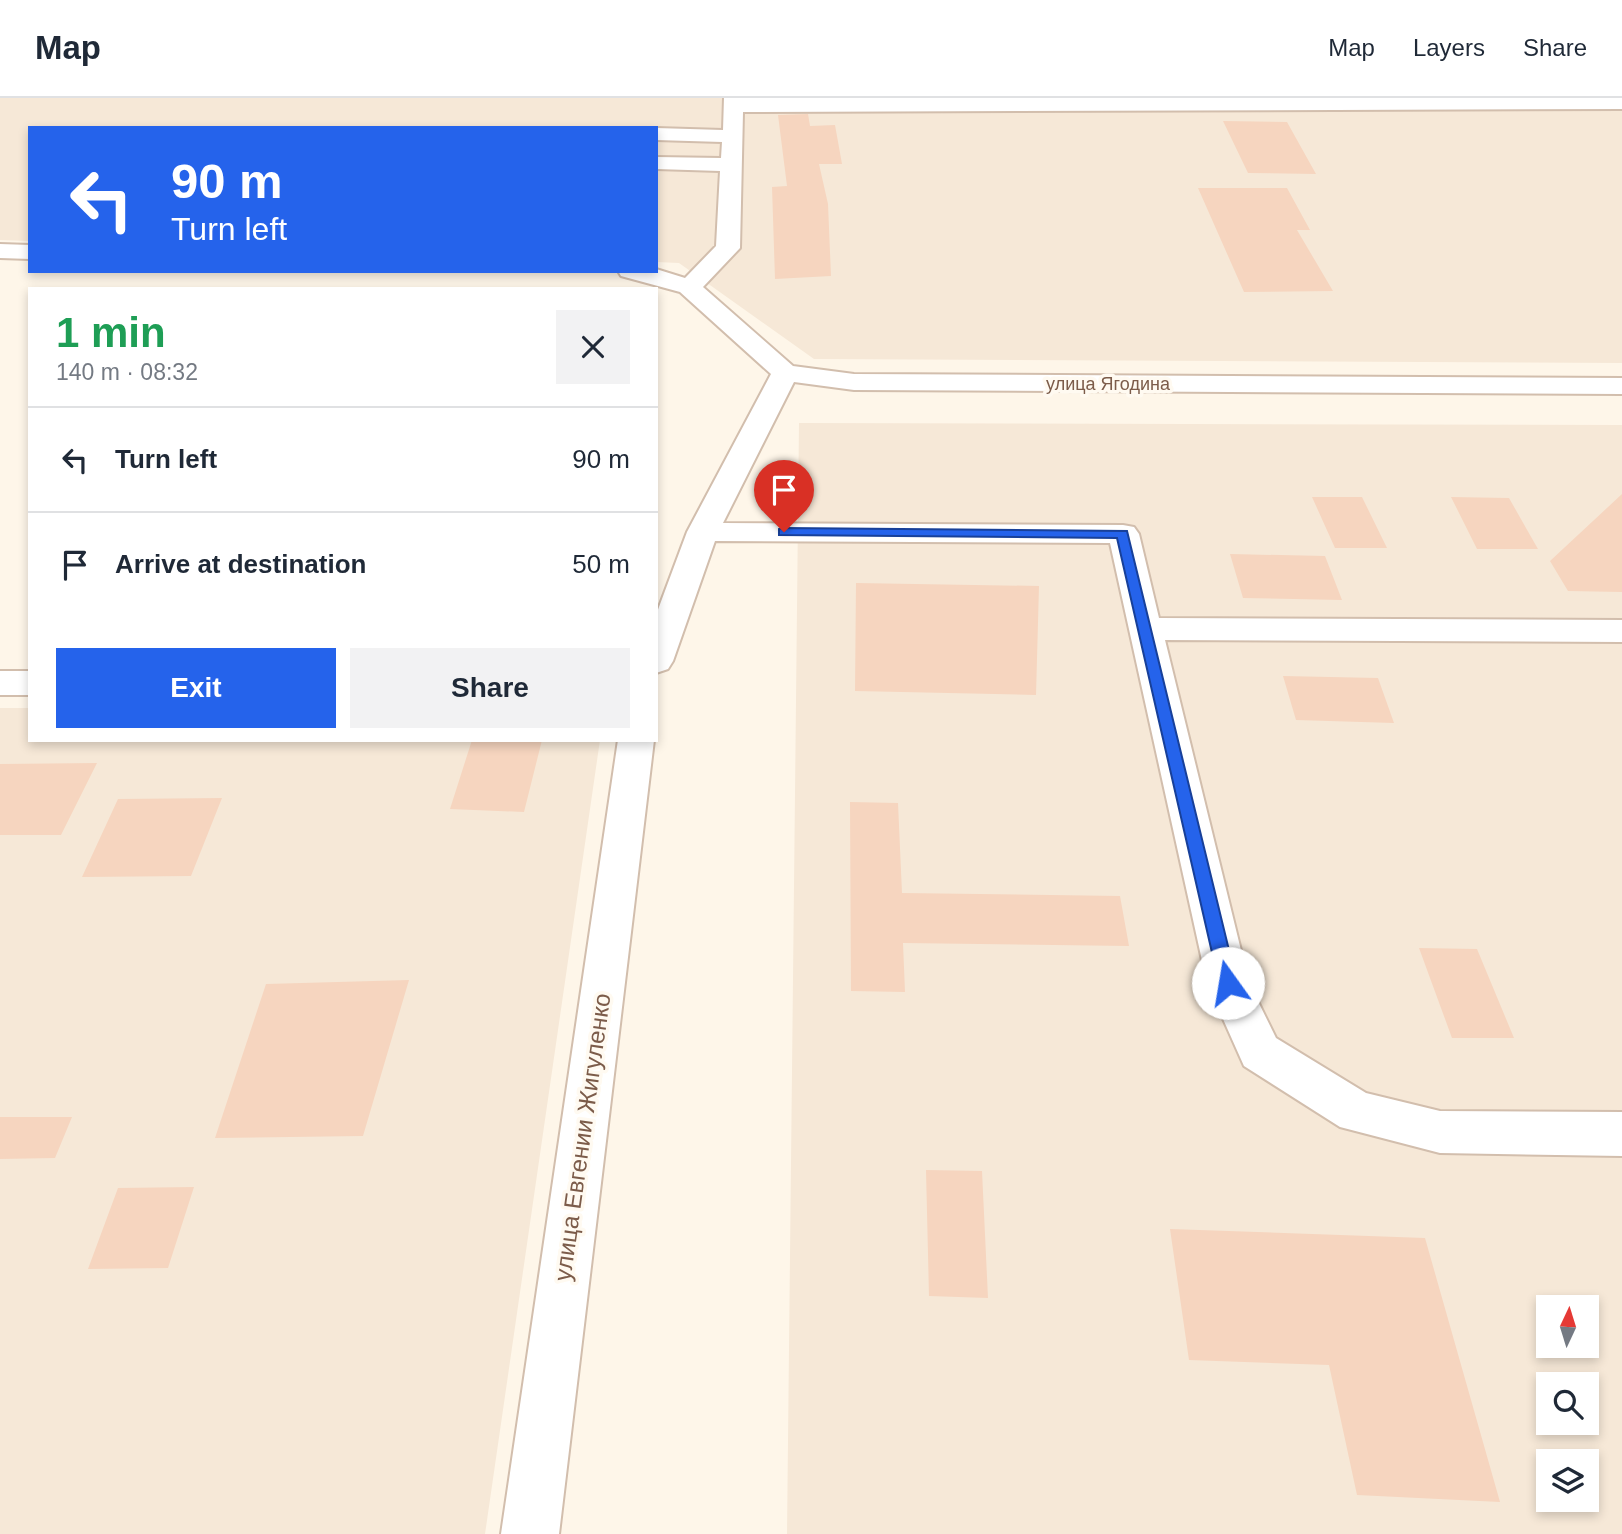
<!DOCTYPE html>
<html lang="en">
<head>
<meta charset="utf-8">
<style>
  :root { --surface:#fff; --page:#f2f2f3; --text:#1f2937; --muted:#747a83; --line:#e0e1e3; --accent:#2563eb }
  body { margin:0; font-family:Arial,sans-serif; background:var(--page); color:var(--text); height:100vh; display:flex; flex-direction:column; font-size:26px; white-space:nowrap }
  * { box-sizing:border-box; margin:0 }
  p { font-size:23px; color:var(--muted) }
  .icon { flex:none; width:38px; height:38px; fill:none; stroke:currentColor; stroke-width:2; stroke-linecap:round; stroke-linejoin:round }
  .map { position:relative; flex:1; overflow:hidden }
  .drawer { position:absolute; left:28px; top:189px; width:630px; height:455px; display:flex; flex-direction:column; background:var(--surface); border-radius:0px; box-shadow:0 4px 10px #0003 }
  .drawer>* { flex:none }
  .banner { position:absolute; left:28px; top:28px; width:630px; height:147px; border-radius:0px; box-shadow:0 4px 10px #0003; background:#2563eb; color:#fff; overflow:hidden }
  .needle { width:46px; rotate:4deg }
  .fabs { position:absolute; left:1536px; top:1197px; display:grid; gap:14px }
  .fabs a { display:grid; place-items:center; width:63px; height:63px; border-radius:0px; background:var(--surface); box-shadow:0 4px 10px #0003; font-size:35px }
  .pin { position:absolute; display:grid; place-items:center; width:60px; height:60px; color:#fff; margin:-72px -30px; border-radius:50% 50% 50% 0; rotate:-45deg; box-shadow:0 0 7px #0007 }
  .pin .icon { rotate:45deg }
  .me { position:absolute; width:77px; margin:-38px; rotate:347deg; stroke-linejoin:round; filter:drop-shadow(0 0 5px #0008) }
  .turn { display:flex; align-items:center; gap:24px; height:147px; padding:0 28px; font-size:32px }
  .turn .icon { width:91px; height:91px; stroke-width:2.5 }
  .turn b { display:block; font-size:49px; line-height:60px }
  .round { display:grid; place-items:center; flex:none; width:74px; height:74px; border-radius:0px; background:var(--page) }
  .headline { display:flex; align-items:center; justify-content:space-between; height:119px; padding:0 28px }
  h1 { font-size:42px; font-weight:700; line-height:52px; color:#1e9e55 }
  .primary-button { display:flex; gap:14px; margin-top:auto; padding:14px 28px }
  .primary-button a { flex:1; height:80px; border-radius:0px; background:var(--accent); color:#fff; font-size:28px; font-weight:700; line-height:80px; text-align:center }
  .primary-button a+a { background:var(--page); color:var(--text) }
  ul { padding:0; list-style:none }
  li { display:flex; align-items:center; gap:21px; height:105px; padding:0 28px; border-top:2px solid var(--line) }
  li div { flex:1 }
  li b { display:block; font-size:26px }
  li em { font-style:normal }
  header { display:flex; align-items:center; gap:42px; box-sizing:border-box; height:98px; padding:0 35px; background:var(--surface); border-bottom:2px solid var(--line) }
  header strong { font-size:33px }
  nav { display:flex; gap:38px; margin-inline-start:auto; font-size:24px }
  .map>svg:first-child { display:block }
  .residential { fill:#f6e8d7; fill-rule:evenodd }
  .building { fill:#f6d5bf }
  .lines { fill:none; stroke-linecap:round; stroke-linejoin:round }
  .minor-casing { stroke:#d2bead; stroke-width:4 }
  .minor { fill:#fff; fill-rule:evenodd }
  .route { fill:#2563eb; stroke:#184099; stroke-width:2 }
  .labels { text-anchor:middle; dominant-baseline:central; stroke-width:7; stroke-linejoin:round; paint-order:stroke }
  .far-street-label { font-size:18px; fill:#7c5c4a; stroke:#fffaf1 }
  .near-street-label { font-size:24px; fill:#7c5c4a; stroke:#fffaf1 }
</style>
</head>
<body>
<header>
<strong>Map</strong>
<nav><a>Map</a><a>Layers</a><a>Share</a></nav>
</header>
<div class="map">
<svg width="1622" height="1436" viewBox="0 0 1622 1436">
  <rect width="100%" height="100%" fill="#fef6e9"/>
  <!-- residential -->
  <path class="residential" d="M0,0H1622V265L814,261L679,165L656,164V30H30V143L0,142Z
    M799,325L1622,327V1436H787ZM1549,1209H1587V1248H1549ZM1549,1286H1587V1325H1549ZM1549,1363H1587V1402H1549Z
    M0,610H30V642H600L485,1436H0Z"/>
  <!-- building -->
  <path class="building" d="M808,16L810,28L835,27L842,66H819L828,106L831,178L775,181L772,89L787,88L778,17Z
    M1223,23L1287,24L1316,76L1248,75Z
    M1198,90H1287L1310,132H1297L1333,193L1244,194Z
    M1622,396V494L1568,493L1550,463Z
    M1312,399H1362L1387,450H1335Z
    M1451,399L1509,400L1538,451H1477Z
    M1230,456L1325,458L1342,502L1243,500Z
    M856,485L1039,488L1036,597L855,593Z
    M1283,578L1378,580L1394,625L1296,622Z
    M472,642H542L524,714L450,711Z
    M97,665L61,737H0V666Z
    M222,700L191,778L82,779L118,701Z
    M850,704L898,705L902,795L1120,798L1129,848L903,845L905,894L851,893Z
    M1419,850L1477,851L1514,940H1452Z
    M409,882L363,1038L215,1040L266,886Z
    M0,1019H72L55,1060L0,1061Z
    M926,1072L982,1073L988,1200L929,1198Z
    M194,1089L168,1170L88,1171L118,1090Z
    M1170,1131L1425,1140L1500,1404L1357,1397L1329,1267L1189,1262Z"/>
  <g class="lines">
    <defs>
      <path id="minor" d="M724,0H1622V11L743,14L740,150L703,189L793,268L854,276L1622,280V296L854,292L794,284L723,425L1123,427L1134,429L1139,436L1159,520L1622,522V544L1165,542L1249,885L1276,940L1366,995L1440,1013L1622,1014V1058L1440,1055L1340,1029L1244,968L1207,885L1110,445L715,443L673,563L668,571L656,575V517L687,434L771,276L680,194L621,178L618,173H656V171L685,180L716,148L720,73L656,71V59L721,60L722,44L656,42V30L723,32Z
        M0,146L30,147V161L0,160Z
        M0,573H30V597H0Z
        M618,642H654L559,1436H501Z"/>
    </defs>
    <!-- minor casing -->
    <use href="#minor" class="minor-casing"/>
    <!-- minor -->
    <use href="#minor" class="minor"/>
  </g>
  <!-- route -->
  <path class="route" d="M784,430L1127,433L1237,885L1234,890L1228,893L1222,890L1219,885L1117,440L779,437V431Z"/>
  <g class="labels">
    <!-- far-street labels -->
    <g class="far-street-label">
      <text x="1108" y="286">улица Ягодина</text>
    </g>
    <!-- near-street labels -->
    <g class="near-street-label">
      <text transform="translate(582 1039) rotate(-82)">улица Евгении Жигуленко</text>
    </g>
  </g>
</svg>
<div class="fabs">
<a><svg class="needle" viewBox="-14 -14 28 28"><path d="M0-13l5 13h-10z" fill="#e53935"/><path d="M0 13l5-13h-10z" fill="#747a83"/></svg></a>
<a><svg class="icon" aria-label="search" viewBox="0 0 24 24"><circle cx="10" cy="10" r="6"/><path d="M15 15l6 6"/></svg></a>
<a><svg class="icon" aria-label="layers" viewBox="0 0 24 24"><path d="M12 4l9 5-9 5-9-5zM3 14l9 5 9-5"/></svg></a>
</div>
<div class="pin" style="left:784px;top:434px;background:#d93025"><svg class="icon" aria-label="arrive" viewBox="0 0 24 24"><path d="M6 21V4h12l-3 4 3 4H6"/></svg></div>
<svg class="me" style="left:1228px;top:885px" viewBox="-20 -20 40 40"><circle r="19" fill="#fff"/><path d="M0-13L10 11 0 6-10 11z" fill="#2563eb"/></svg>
<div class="banner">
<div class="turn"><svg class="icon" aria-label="left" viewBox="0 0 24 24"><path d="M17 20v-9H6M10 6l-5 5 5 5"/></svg><div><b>90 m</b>Turn left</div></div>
</div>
<section class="drawer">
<div class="headline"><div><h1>1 min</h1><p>140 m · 08:32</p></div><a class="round"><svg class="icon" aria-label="close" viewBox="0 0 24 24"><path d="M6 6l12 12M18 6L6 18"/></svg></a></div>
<ul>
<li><svg class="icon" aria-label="left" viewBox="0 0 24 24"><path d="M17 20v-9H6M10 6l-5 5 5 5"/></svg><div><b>Turn left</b></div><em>90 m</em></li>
<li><svg class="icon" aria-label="arrive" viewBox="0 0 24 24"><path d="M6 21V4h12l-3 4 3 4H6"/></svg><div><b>Arrive at destination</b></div><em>50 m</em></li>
</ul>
<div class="primary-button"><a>Exit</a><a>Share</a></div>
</section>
</div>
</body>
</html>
